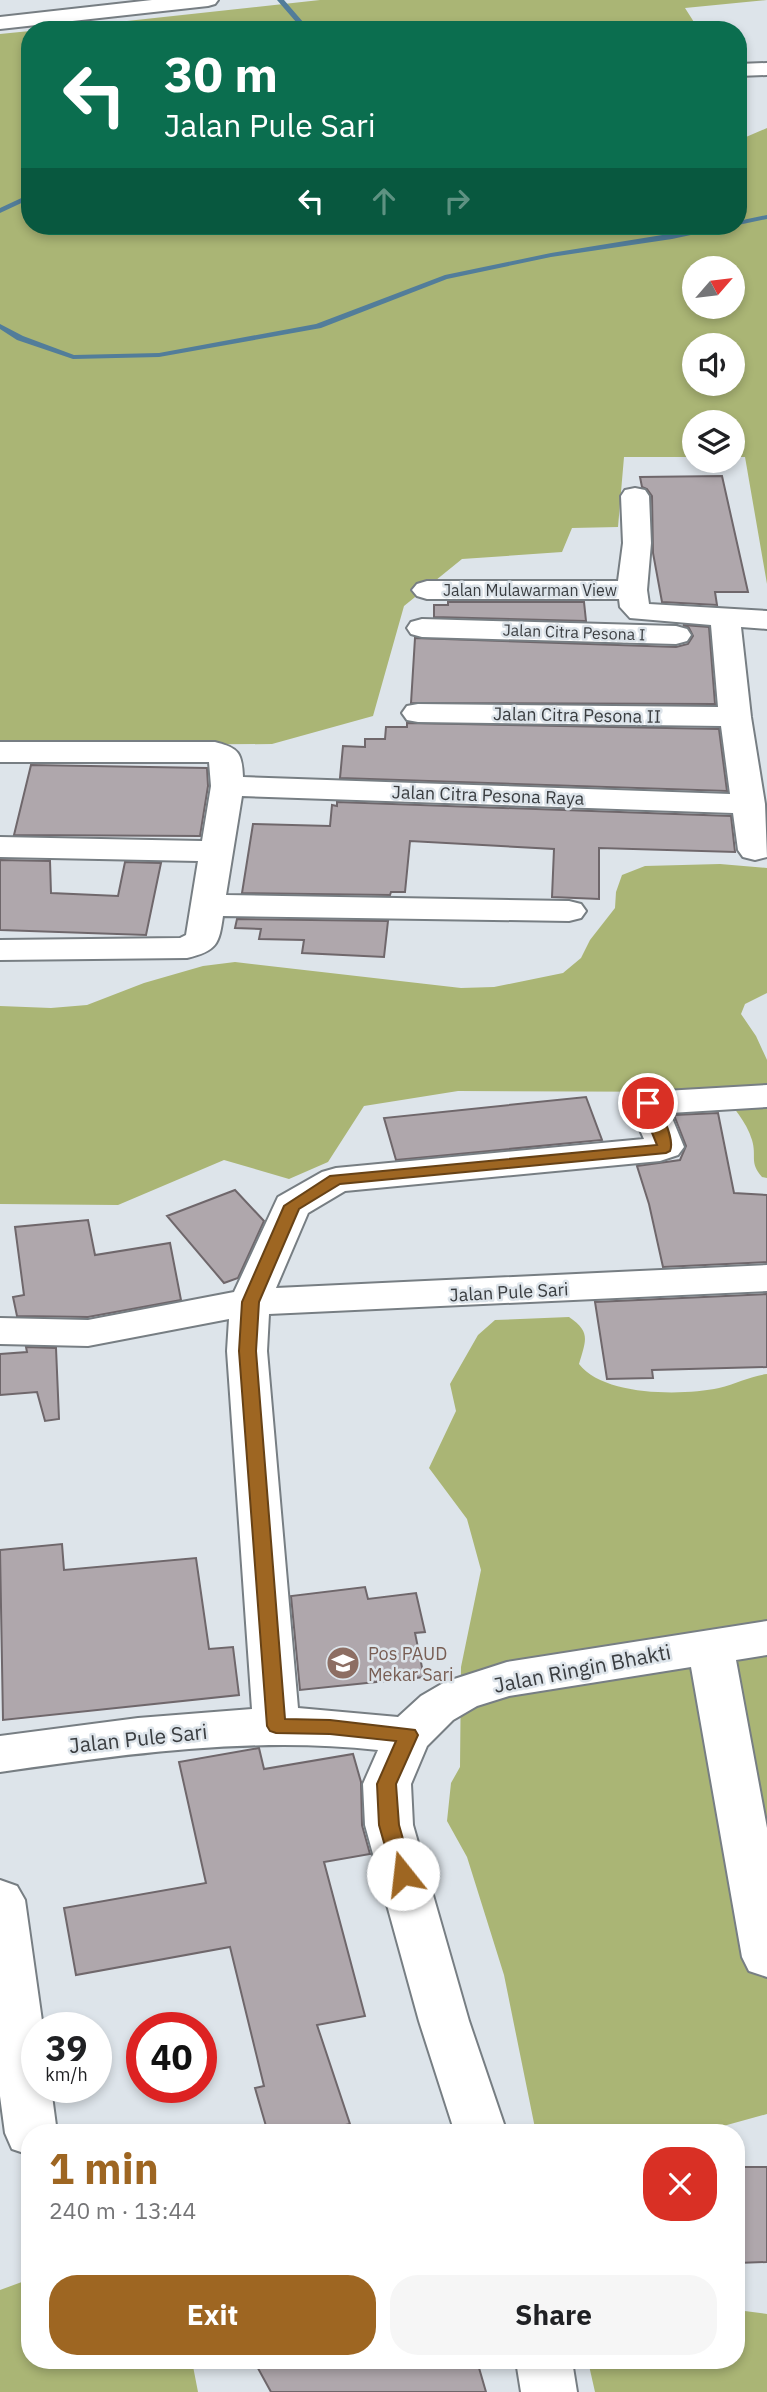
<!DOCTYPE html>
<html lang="en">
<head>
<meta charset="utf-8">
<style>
  :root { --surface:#fff; --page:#f6f6f6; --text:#202124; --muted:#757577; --accent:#9e6622 }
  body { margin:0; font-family:"IBM Plex Sans",sans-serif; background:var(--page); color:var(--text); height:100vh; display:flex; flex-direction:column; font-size:26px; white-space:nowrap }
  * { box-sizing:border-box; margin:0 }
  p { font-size:23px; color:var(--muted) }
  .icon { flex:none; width:38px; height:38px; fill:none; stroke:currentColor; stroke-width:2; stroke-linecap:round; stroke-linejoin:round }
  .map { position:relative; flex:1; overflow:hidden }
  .sheet { position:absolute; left:21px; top:2124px; width:724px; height:245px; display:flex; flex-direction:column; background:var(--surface); border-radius:28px; box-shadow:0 4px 10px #0003 }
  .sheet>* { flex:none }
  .banner { position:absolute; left:21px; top:21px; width:726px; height:214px; border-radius:28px; box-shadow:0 4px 10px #0003; background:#0b6e4f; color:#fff; overflow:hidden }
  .needle { width:46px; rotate:62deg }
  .fabs { position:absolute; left:682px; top:256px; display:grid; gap:14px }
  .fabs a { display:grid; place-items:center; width:63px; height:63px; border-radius:50%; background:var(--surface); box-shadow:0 4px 10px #0003; font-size:35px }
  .speed { position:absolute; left:21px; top:2012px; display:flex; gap:14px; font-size:35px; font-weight:700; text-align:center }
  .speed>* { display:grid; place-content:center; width:91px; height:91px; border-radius:50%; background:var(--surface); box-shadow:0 4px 10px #0003; line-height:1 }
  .speed small { font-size:18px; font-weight:400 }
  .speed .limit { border:10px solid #d22; background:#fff; color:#111 }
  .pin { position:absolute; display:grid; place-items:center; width:60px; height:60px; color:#fff; margin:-30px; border:4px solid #fff; border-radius:50%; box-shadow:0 2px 7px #0007 }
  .me { position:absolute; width:77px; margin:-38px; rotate:344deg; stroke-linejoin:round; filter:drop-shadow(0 0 5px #0008) }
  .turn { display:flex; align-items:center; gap:24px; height:147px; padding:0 28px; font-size:32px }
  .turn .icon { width:91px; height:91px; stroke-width:2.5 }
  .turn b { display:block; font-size:49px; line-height:60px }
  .lanes { display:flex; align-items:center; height:66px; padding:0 28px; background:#0003; justify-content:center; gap:35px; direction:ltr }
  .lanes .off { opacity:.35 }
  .round { display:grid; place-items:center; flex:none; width:74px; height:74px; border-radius:28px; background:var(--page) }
  .summary { display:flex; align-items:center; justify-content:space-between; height:119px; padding:0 28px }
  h1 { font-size:42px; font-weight:800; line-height:52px; color:var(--accent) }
  .button { display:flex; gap:14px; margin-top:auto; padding:14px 28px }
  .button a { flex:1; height:80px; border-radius:28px; background:var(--accent); color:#fff; font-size:28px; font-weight:800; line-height:80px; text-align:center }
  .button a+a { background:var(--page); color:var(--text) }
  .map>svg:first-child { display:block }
  .forest { fill:#aab575; fill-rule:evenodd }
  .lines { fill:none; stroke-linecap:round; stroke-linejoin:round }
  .stream { fill:#527d9a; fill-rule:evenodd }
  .building { fill:#afa7ac; stroke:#6f676b; stroke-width:2 }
  .minor-casing { stroke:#777e83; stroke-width:4 }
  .highway-casing { stroke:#777e83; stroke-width:4 }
  .minor { fill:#fff; fill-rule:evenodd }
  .highway { fill:#fff; fill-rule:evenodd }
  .route { fill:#9e6622; stroke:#674216; stroke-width:2 }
  .labels { text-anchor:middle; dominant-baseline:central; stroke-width:5; stroke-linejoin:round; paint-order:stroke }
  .far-street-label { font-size:16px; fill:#3a3d40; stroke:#dde4ea }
  .street-label { font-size:18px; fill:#3a3d40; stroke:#dde4ea }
  .education-label { font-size:18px; fill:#785e54; stroke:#dde4ea; text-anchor:start }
  .near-street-label { font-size:21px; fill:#3a3d40; stroke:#dde4ea }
</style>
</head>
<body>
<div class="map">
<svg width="767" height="2392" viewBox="0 0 767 2392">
  <rect width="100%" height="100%" fill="#dde4ea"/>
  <!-- forest -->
  <path class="forest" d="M320,0H767L685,8L699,30H44Z
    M30,31V226H738L739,140L767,128V584L745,457H733V422H695V457H624L618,527L572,528L562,552L462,559L404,606L373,716L272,744L0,746V34ZM695,268H733V306H695ZM695,345H733V383H695Z
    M720,864L767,868V993L745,1004L741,1014L756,1036L767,1060V1178L762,1177C749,1162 757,1157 752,1140C746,1121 733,1107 721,1092L458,1091L364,1106L328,1162L289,1179L224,1160L118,1205L0,1204V1006L51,1008L87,1005L144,983L203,966L235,962L461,988L494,987L563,973L581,958L590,940L615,908L616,892L622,875L645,866Z
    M569,1317C591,1332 586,1340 579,1364C603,1396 682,1396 719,1388C736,1384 750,1376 767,1374V2114L698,2133H536L504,1975L467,1857L447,1821L451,1783L460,1767L461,1667L481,1570L467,1519L429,1468L456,1411L450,1384L478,1335L495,1320Z
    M30,2279V2361H192L198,2392H0V2290Z
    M737,2310L767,2314V2392H595L588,2361H737Z"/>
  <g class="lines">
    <!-- stream -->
    <path class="stream" d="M277,0H284L310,30H303Z
      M30,194V199L0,213V208Z
      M767,215V219L738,225V221Z
      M718,226H733L672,239L551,257L447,279L321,328L159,357L73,359L17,340L0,329V324L23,336L74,355L159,353L316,324L445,275L551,253Z"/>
  </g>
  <!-- building -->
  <path class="building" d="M722,476L748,592H715L717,605L662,602L653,553L652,496L647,489L642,487L640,477Z
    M448,602H584L586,621L434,617V605H448Z
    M683,625L709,627L715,704L411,703L415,638L676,647L688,644L693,636L689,628Z
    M407,723L719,729L727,791L340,778L343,746L365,747V739H385L386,727H407Z
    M31,765L207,768L208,786L200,836L14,835Z
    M337,802L731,816L735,852L599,848V899L552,897L554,849L410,841L405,892H391L390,895L242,893L253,824L330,826L332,805L337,806Z
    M0,860L50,861L51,893L118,896L125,862L161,863L146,935L0,930Z
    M237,919L388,921L384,957L302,953L304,940L259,939L261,929L235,928Z
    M586,1097L602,1140L396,1160L384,1118Z
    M718,1113L734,1193L767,1195V1262L663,1267L649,1204L637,1166L680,1160L686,1146L674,1115Z
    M235,1190L264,1221L238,1278L224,1283L167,1216Z
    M88,1220L95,1255L170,1243L181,1300L88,1317L17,1316L13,1297L24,1295L15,1227Z
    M767,1294V1367L652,1370L653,1378L607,1379L595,1302Z
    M26,1347L56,1348L59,1419L45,1421L37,1392L0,1395V1354L27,1352Z
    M62,1544L64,1570L196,1558L209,1649L233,1647L239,1695L3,1720L0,1550Z
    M365,1587L368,1599L416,1593L425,1632L415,1633L424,1677L300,1690L291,1596Z
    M259,1748L264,1769L353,1754L361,1782L362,1825L370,1854L324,1862L365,2016L317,2025L350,2124L310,2133H268L255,2088L264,2086L230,1947L76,1975L64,1908L206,1883L179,1762Z
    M737,2167H767V2262L737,2263Z
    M254,2361H477L486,2392H271Z"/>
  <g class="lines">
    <defs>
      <path id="minor" d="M767,63V75L738,76V64Z
        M635,488L645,490L649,496L651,543L647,590L649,604L767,611V629L741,627L751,717L765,804L767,857L755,860L743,857L738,850L733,813L242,796L226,895L569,901L581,904L586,911L581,918L569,921L223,916C219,944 217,951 187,958L0,960V940L180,938L186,935L198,861L0,857V837L202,841L211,786L209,762H0V742H215C239,748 242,753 243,777L730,794L721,726L418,722L407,720L402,713L407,706L418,704L718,707L711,625L630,618L620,607L619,599H427L417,596L412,590L417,584L427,581H618L623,543L621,496L625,490Z
        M422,619L676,626L687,629L691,635L687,641L676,644L422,637L411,634L407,628L411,622Z
        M767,1085V1107L670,1113L684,1147L678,1155L660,1161L345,1191L308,1213L276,1288L767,1265V1291L269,1314L267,1351L298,1708L398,1717L421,1696L445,1682L507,1662L767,1621V1655L736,1660L767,1828V1977L749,1971L742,1957L691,1667L509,1696L477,1706L453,1720L427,1746L411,1784L413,1825L469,2021L507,2133H455L419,2021L365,1825L363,1784L378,1750C252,1736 126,1754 0,1772V1736L138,1718L252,1709L227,1351L229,1319L88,1346L0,1344V1318L88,1320L234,1292L278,1197L322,1172L336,1168L644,1139L628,1103L634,1095L647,1092Z
        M0,1880L17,1886L25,1900L43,2028H37V2088H51L57,2133H30V2155L12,2149L5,2133L0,2096Z
        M516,2361H572L577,2392H521Z"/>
      <path id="highway" d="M152,0H218L215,4L208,6L0,29V17Z"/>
    </defs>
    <!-- minor casing -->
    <use href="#minor" class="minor-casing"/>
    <!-- highway casing -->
    <use href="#highway" class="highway-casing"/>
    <!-- minor -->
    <use href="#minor" class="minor"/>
    <!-- highway -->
    <use href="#highway" class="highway"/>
  </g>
  <!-- route -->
  <path class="route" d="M648,1099C660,1103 675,1140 670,1151L666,1153L340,1184L299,1209L259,1302L256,1351L285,1719L330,1720L415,1730L418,1735L396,1784L399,1825L413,1874L410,1880L403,1882L396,1880L393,1874L379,1825L377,1784L396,1741L330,1734L276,1733L270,1731L267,1726L239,1351L242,1302L284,1206L330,1176L657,1145L640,1103Z"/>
  <!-- icons -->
  <defs>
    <symbol id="school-disc" viewBox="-11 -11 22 22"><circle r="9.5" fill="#8d6e63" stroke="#dde4ea"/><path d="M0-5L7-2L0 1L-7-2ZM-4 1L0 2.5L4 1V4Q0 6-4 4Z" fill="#fff"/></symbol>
  </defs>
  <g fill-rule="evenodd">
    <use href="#school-disc" x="324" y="1644" width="38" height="38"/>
  </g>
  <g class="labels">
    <!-- far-street labels -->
    <g class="far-street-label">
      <text x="530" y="590">Jalan Mulawarman View</text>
      <text transform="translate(574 632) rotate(2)">Jalan Citra Pesona I</text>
    </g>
    <!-- street labels -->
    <g class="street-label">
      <text transform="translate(577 715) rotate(1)">Jalan Citra Pesona II</text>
      <text transform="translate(488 795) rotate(2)">Jalan Citra Pesona Raya</text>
      <text transform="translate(509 1292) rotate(-3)">Jalan Pule Sari</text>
    </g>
    <!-- education labels -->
    <g class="education-label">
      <text x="368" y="1653">Pos PAUD<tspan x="368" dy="21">Mekar Sari</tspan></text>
    </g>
    <!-- near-street labels -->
    <g class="near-street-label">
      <text transform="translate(582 1668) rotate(-11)">Jalan Ringin Bhakti</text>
      <text transform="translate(138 1738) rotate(-6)">Jalan Pule Sari</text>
    </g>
  </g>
</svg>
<div class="fabs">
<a><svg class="needle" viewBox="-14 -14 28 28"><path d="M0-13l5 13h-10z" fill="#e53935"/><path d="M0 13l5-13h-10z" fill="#757577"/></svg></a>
<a><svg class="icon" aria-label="sound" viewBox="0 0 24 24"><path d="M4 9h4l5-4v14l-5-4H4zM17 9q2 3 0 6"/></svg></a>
<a><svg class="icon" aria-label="layers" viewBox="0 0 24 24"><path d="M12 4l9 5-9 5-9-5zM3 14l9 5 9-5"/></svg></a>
</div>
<div class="speed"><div>39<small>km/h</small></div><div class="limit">40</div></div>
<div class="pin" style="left:648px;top:1103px;background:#d93025"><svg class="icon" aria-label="arrive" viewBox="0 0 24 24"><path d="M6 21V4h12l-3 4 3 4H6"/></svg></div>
<svg class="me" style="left:403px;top:1874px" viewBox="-20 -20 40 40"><circle r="19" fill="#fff"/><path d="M0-13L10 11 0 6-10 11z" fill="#9e6622"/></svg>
<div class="banner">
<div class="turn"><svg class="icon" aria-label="left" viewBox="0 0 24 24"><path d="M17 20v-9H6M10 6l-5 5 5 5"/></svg><div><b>30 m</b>Jalan Pule Sari</div></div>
<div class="lanes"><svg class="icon" aria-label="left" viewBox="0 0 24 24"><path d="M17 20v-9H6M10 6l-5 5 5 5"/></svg><svg class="icon off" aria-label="ahead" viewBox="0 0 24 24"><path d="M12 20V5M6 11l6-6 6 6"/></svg><svg class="icon off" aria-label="right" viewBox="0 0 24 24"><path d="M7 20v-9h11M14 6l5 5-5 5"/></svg></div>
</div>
<section class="sheet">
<div class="summary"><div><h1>1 min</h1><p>240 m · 13:44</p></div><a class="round" style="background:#d93025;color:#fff"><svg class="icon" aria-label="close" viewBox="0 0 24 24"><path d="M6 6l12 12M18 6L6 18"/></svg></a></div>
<div class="button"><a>Exit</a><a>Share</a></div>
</section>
</div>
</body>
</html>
